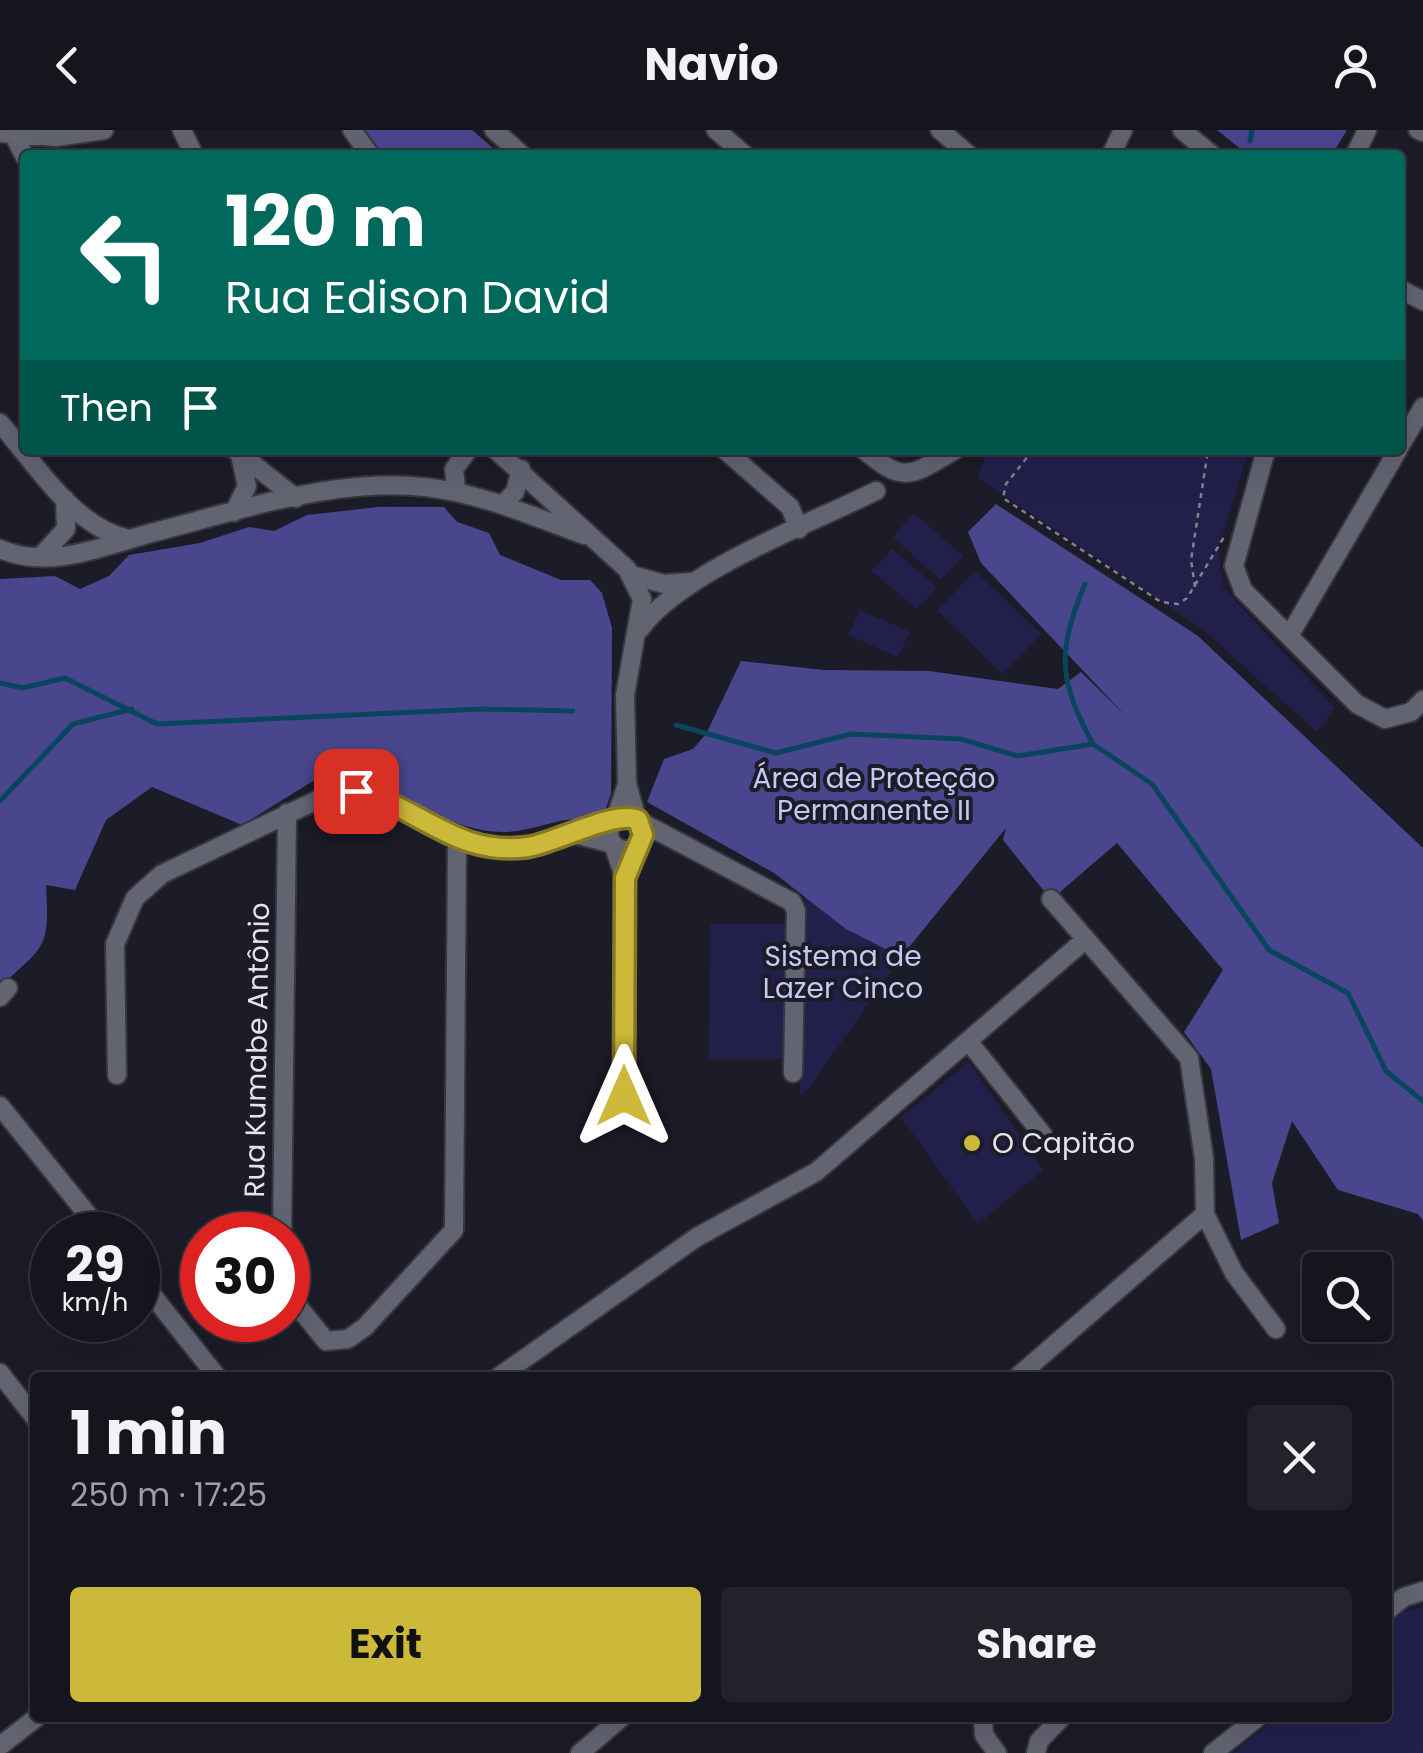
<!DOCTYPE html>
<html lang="en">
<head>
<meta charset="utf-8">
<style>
  :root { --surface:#14151d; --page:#21222a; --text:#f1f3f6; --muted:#9d9fa4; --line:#33343b; --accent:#ccb939 }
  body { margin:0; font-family:Poppins,sans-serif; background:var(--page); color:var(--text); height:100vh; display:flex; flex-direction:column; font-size:38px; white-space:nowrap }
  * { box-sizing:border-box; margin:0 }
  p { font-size:32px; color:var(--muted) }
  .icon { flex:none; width:55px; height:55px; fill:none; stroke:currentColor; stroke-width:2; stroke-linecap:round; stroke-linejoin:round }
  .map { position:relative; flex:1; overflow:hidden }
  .details { position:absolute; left:30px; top:1242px; width:1362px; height:350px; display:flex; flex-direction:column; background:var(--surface); border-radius:10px; box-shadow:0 10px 40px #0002,0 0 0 2px var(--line) }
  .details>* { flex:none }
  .top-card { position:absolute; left:20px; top:20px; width:1385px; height:305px; border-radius:10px; box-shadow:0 10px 40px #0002,0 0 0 2px var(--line); background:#00695c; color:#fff; overflow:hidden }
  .buttons { position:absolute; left:1302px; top:1122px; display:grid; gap:20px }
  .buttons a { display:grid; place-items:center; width:90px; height:90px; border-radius:10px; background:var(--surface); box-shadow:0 10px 40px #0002,0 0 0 2px var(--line); font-size:50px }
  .speed { position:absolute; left:30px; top:1082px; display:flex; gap:20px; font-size:50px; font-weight:700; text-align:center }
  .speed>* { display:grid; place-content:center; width:130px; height:130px; border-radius:50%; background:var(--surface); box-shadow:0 10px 40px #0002,0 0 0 2px var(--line); line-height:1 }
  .speed small { font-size:25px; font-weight:400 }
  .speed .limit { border:15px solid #d22; background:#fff; color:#111 }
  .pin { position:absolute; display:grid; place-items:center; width:85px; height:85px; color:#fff; margin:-42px; border-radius:20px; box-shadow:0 5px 15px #0006 }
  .me { position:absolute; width:110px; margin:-55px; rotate:0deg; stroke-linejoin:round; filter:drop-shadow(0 0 8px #0008) }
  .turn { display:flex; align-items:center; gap:35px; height:210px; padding:0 40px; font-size:45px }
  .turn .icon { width:130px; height:130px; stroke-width:2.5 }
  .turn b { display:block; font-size:70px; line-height:85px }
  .then { display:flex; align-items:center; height:95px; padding:0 40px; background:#0003; gap:20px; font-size:38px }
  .round { display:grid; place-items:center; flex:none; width:105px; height:105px; border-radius:10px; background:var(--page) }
  .overview { display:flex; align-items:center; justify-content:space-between; height:170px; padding:0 40px }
  h1 { font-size:60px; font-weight:700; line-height:75px }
  .primary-button { display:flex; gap:20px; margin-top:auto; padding:20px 40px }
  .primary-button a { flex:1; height:115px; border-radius:10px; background:var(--accent); color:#111; font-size:40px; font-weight:700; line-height:115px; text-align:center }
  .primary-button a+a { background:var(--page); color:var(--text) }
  header { display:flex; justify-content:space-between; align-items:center; height:130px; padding:0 40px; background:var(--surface); font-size:45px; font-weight:700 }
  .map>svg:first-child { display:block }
  .green { fill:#22204b }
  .forest { fill:#49468e }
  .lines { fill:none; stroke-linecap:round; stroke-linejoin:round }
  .stream { stroke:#09465d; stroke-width:5 }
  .minor-casing { stroke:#373740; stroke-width:22 }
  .path { stroke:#82838d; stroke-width:2.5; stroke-dasharray:5 5; stroke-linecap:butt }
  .minor { stroke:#636472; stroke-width:18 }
  .route-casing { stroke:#857825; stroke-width:25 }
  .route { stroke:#ccb939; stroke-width:18 }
  .poi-dot { fill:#ccb939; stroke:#1b1c27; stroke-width:4 }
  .labels { text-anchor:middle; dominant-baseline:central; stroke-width:8; stroke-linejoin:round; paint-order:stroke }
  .park-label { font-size:28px; fill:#c6c8f2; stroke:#1b1c27 }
  .street-label { font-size:28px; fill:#e3e4ec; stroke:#1b1c27 }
  .poi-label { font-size:28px; fill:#e3e4ec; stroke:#1b1c27; text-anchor:start }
</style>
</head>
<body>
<header><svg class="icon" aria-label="back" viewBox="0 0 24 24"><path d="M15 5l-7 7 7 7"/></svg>Navio<svg class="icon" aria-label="person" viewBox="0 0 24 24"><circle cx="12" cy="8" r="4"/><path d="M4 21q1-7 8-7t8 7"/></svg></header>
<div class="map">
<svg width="1423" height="1623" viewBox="0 0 1423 1623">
  <rect width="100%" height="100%" fill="#1b1c27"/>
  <!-- green -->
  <path class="green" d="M989,320H1249L1218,420L1223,457L1335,578L1317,602L1201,498L977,347Z
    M914,383L963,426L940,450L893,407Z
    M892,419L937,457L917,479L871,441Z
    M975,441L1041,504L1003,544L937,481Z
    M860,480L910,502L898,527L848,505Z
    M804,766L846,799L901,827L810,957L800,965Z
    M710,794H785V929H709Z
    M969,932L1043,1040L978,1094L901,987Z
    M1423,1477V1623H1233L1276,1588H1388V1495L1402,1483Z"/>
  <!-- forest -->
  <path class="forest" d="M365,0H472L501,25H382Z
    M1217,0H1347L1332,25H1248Z
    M996,374L1198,506L1423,718V1091L1418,1084L1338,1060L1292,991L1272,1053L1279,1093L1241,1110L1211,939L1184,902L1223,840L1117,713L1060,762L1044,761L1003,710L1006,698L901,827L846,799L774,743L647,672L664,629L693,619L706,604L741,531L824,540L929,541L1058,559L1081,542L1126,586L981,433L968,402Z
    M378,377H444L457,392L489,403L500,425L561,450H590L602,463L612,498L611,664L606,678L589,690C562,685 536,701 506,702C454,704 401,663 356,640L318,648L242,695L152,657L106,690L75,760L46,755C50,821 44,815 0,857V449L55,446L80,459L109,446L129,425L200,413L249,397L274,401L307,385Z"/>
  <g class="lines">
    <!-- stream -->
    <path class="stream" d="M1250,11L1252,0
      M1085,454C1057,521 1058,550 1093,614
      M0,553L22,558L65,548L157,594L481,579L573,581
      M676,595L776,623L851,604L961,609L1018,626L1093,614L1152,654L1269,820L1348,863L1386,941L1423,971
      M0,671L73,594L132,579"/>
    <defs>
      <path id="minor" d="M11,0L25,27
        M182,0L194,25
        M352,0L370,25
        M494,0L522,25
        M716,0L745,25
        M940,0L969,25
        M1182,0L1212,25
        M1418,0L1423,2
        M0,3L56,7L104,0
        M1111,25L1123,0
        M1355,25L1367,0
        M1400,159L1423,171
        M0,293C35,333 74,398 129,409
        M1400,316L1423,277
        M235,320L296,368
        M496,320L627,439L642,469L625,565L627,653L637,690L792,772L796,781L793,943
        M725,320L790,377L799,399
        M864,320C905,355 912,345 955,320
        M1266,320L1234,436L1243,460L1357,574L1385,589L1411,582L1423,570
        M456,359L454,339L468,320
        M503,374L515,362L521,339
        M234,382L247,356L240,325
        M0,419C51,441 105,415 155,402C221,385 289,363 356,357C448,348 502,375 584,405
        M40,427L66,399L65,369
        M632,445L664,454L690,452
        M640,499C681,442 811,393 876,361
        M1289,506L1398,320
        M609 703a17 17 0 1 1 34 0a17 17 0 1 1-34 0Z
        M575,704L613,714L625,749L624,967
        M1051,769L1189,928L1204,1028L1205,1084L1234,1143L1276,1199
        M0,867L8,858
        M969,912L1043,1005
        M117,945L115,814L135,768L162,744L334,662L376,666L457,711L491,717H529L615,690L627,654
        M0,976L104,1105
        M282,1105L287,683
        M138,1147L218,1248
        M288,1164L326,1211L348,1209L365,1197L454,1100L457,711
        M0,1243L35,1288
        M497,1248L697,1107L816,1042L1086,809
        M1016,1248L1205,1084
        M1388,1480L1404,1467L1423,1461
        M983,1588L984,1605L997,1623
        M0,1616L36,1588
        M580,1623L621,1588
        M1036,1623L1039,1611L1061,1588
        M1213,1623L1257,1588"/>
    </defs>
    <!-- minor casing -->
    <use href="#minor" class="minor-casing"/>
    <!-- path -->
    <path class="path" d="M1033,320L1006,354L1003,368L1161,472L1178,474L1187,468L1224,407
      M1195,457L1191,430L1208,320"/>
    <!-- minor -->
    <use href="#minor" class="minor"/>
  </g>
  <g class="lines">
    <defs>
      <path id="route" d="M356,661C420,677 456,727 528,717C555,713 617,679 638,690L643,705L625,748L624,966"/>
    </defs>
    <!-- route casing -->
    <use href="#route" class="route-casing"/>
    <!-- route -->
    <use href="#route" class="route"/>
  </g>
  <!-- markers -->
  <circle class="poi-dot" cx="972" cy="1013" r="10"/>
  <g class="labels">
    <!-- park labels -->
    <g class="park-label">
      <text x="874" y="648">Área de Proteção<tspan x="874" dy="32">Permanente II</tspan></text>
      <text x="843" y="826">Sistema de<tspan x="843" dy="32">Lazer Cinco</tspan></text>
    </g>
    <!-- street labels -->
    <g class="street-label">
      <text transform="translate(257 920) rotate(-89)">Rua Kumabe Antônio</text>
    </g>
    <!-- poi labels -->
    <g class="poi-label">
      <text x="992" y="1013">O Capitão</text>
    </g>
  </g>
</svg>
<div class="buttons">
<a><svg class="icon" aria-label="search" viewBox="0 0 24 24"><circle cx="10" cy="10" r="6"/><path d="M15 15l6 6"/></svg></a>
</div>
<div class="speed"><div>29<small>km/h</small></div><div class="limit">30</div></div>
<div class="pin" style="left:356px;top:661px;background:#d93025"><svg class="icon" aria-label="arrive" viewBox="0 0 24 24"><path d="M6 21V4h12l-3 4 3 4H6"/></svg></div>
<svg class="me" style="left:624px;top:966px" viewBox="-20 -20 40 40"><path d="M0-17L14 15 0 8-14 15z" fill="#ccb939" stroke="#fff" stroke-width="4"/></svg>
<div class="top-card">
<div class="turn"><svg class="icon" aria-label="left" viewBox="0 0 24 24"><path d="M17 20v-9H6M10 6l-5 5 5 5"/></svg><div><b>120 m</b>Rua Edison David</div></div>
<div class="then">Then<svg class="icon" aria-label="arrive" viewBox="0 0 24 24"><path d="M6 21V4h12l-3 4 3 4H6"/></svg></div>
</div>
<section class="details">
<div class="overview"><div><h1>1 min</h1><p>250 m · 17:25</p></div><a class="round"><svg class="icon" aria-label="close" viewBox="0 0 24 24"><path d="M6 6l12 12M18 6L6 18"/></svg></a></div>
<div class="primary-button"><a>Exit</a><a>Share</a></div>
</section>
</div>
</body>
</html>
